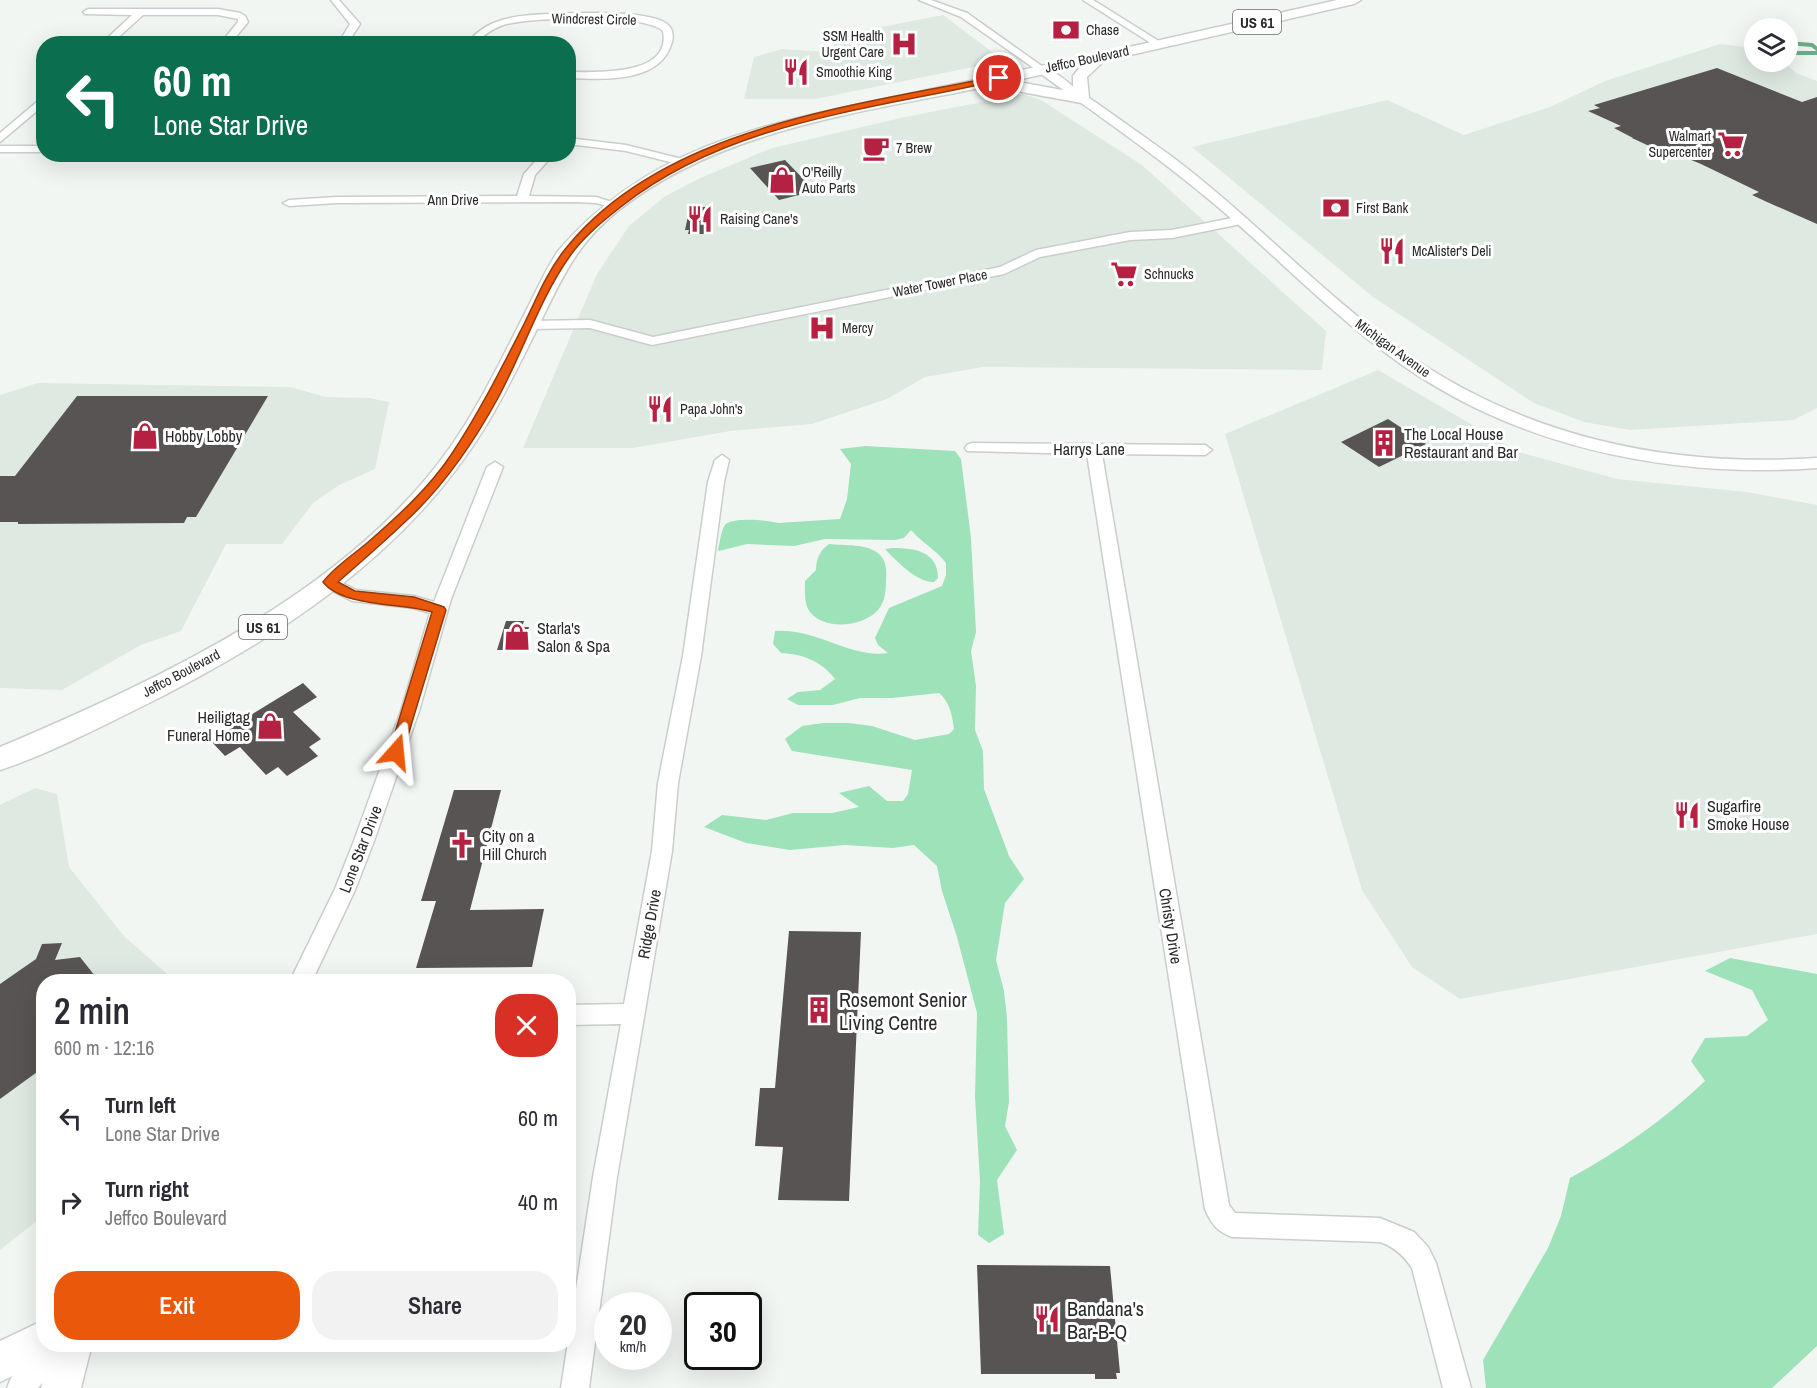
<!DOCTYPE html>
<html lang="en">
<head>
<meta charset="utf-8">
<style>
  :root { --surface:#fff; --page:#f2f2f3; --text:#2b2b33; --muted:#7c7c81; --accent:#ea580c }
  body { margin:0; font-family:"Archivo Narrow",sans-serif; background:var(--page); color:var(--text); height:100vh; display:flex; flex-direction:column; font-size:22px; white-space:nowrap }
  * { box-sizing:border-box; margin:0 }
  p { font-size:20px; color:var(--muted) }
  .icon { flex:none; width:33px; height:33px; fill:none; stroke:currentColor; stroke-width:2; stroke-linecap:round; stroke-linejoin:round }
  .map { position:relative; flex:1; overflow:hidden }
  .drawer { position:absolute; left:36px; top:974px; width:540px; height:378px; display:flex; flex-direction:column; background:var(--surface); border-radius:24px; box-shadow:0 6px 24px #0002 }
  .drawer>* { flex:none }
  .hud { position:absolute; left:36px; top:36px; width:540px; height:126px; border-radius:24px; box-shadow:0 6px 24px #0002; background:#0b6e4f; color:#fff; overflow:hidden }
  .controls { position:absolute; left:1744px; top:18px; display:grid; gap:12px }
  .controls a { display:grid; place-items:center; width:54px; height:54px; border-radius:50%; background:var(--surface); box-shadow:0 6px 24px #0002; font-size:30px }
  .speed { position:absolute; left:594px; top:1292px; display:flex; gap:12px; font-size:30px; font-weight:700; text-align:center }
  .speed>* { display:grid; place-content:center; width:78px; height:78px; border-radius:50%; background:var(--surface); box-shadow:0 6px 24px #0002; line-height:1 }
  .speed small { font-size:15px; font-weight:400 }
  .speed .limit { border:3px solid #111; border-radius:9px; background:#fff; color:#111 }
  .pin { position:absolute; display:grid; place-items:center; width:51px; height:51px; color:#fff; margin:-26px; border:3px solid #fff; border-radius:50%; box-shadow:0 2px 6px #0007 }
  .me { position:absolute; width:66px; margin:-33px; rotate:18deg; stroke-linejoin:round; filter:drop-shadow(0 0 4px #0008) }
  .turn { display:flex; align-items:center; gap:21px; height:126px; padding:0 18px; font-size:27px }
  .turn .icon { width:78px; height:78px; stroke-width:2.5 }
  .turn b { display:block; font-size:42px; line-height:51px }
  .round { display:grid; place-items:center; flex:none; width:63px; height:63px; border-radius:24px; background:var(--page) }
  .head { display:flex; align-items:center; justify-content:space-between; height:102px; padding:0 18px }
  h1 { font-size:36px; font-weight:600; line-height:45px }
  .action { display:flex; gap:12px; margin-top:auto; padding:12px 18px }
  .action a { flex:1; height:69px; border-radius:24px; background:var(--accent); color:#fff; font-size:24px; font-weight:600; line-height:69px; text-align:center }
  .action a+a { background:var(--page); color:var(--text) }
  ul { padding:0; list-style:none }
  li { display:flex; align-items:center; gap:18px; height:84px; padding:0 18px }
  li div { flex:1 }
  li b { display:block; font-size:22px }
  li em { font-style:normal }
  .map>svg:first-child { display:block }
  .built { fill:#dee9e2 }
  .green { fill:#9ee2ba }
  .lines { fill:none; stroke-linecap:round; stroke-linejoin:round }
  .stream { stroke:#6aaf88; stroke-width:4 }
  .building { fill:#585454 }
  .minor-casing { stroke:#cacecb; stroke-width:3 }
  .tertiary-casing { stroke:#cacecb; stroke-width:3 }
  .primary-casing { stroke:#cacecb; stroke-width:3 }
  .minor { fill:#fff; fill-rule:evenodd }
  .tertiary { fill:#fff; fill-rule:evenodd }
  .primary { fill:#fff; fill-rule:evenodd }
  .route { fill:#ea580c; stroke:#983908; stroke-width:1.5 }
  .labels { text-anchor:middle; dominant-baseline:central; stroke-width:6; stroke-linejoin:round; paint-order:stroke }
  .far-street-label { font-size:14px; fill:#292b2a; stroke:#fff }
  .far-poi-label { font-size:14px; fill:#292b2a; stroke:#fff; text-anchor:start }
  .shield { fill:#fff; stroke:#696b6a; stroke-width:1.5 }
  .shield-label { font-size:15px; font-weight:bold; fill:#292b2a }
  .poi-label { font-size:16px; fill:#292b2a; stroke:#fff; text-anchor:start }
  .street-label { font-size:16px; fill:#292b2a; stroke:#fff }
  .near-poi-label { font-size:20px; fill:#292b2a; stroke:#fff; text-anchor:start }
</style>
</head>
<body>
<div class="map">
<svg width="1817" height="1388" viewBox="0 0 1817 1388">
  <rect width="100%" height="100%" fill="#f2f6f3"/>
  <!-- built -->
  <path class="built" d="M943,15L1000,58L993,63L815,99H744L754,57L782,49L827,52L833,48L836,40L850,33Z
    M1720,44L1755,48V62H1784L1796,73L1817,81V408L1794,420L1630,430L1584,422L1534,403L1373,297L1192,147L1387,100L1464,135L1550,107L1605,81Z
    M1023,94L1041,100L1142,165L1326,331L1322,370L983,367L925,377L887,399L812,424L730,431L633,448H523L597,274L629,226L664,197L698,179L772,148L905,117Z
    M1378,370L1519,452L1617,479L1747,492L1817,505V934L1460,999L1412,967L1362,890L1225,434Z
    M38,383L290,387L326,397L369,398L389,402L375,469L339,485L313,503L282,544H226L181,631L141,645L62,690L0,688V395Z
    M35,788L57,794L69,867L124,936L175,981H44L43,1216L0,1250V805Z"/>
  <!-- green -->
  <path class="green" d="M865,446L955,451L961,459L971,538L976,632L971,651L976,686L975,730L983,751L984,789L1009,856L1024,879L1005,903L996,960L1004,991L1007,1018L1009,1102L1005,1126L1017,1150L997,1180L1004,1234L989,1243L978,1235L980,1181L975,1097L977,1013L957,937L942,891L937,866L914,845L893,848L845,845L790,850L746,843L704,827L722,815L766,820L793,813H832L859,807L839,793L869,786L887,801H903L908,794L912,770L792,751L785,739L802,726L823,723H849L872,726L915,740L949,734L954,729C952,715 950,702 939,693L892,698H860L833,705H798L787,699L798,692L820,690L835,679C821,661 803,654 781,653L773,644L775,631C816,628 852,659 888,653L878,645L875,638L889,608L942,586L946,575V563C934,548 922,543 911,530L904,538L895,540L825,539L794,546L747,544L719,551L718,549C720,543 721,530 725,525C732,517 768,520 778,523L840,519L847,499L851,464L840,449Z
    M829,544C844,546 867,543 879,554C886,560 887,570 886,580C886,592 885,604 875,613C858,628 820,630 808,609C804,601 805,590 805,581L816,570C816,559 820,550 829,544Z
    M893,548C914,548 938,551 938,578L934,582C918,583 896,561 885,549Z
    M1730,958L1817,974V1346L1772,1388H1486L1483,1360L1548,1248L1561,1216L1570,1178C1619,1151 1664,1120 1705,1081L1691,1061L1705,1038L1747,1036L1768,1020L1752,990L1705,971Z"/>
  <g class="lines">
    <!-- stream -->
    <path class="stream" d="M1788,43L1812,45L1817,49
      M1788,53H1817"/>
  </g>
  <!-- building -->
  <path class="building" d="M1717,68L1802,102L1817,97V224L1767,202L1752,195L1759,192L1701,164L1684,157L1677,159L1632,138H1633L1614,128L1621,126L1588,111L1600,108L1594,105Z
    M785,160L815,191L779,200L750,168Z
    M690,207H713L710,234H688L689,230H685Z
    M77,396H268L196,517H187L184,523L18,524V522H0V476H15Z
    M1388,419L1426,444L1379,467L1341,442Z
    M506,621H524L522,627H529L522,650H497Z
    M303,683L317,697L293,712L321,739L309,747L318,756L287,776L278,767L266,775L240,747L225,756L210,740Z
    M454,790H501L470,910L544,909L532,967L416,968L436,901H421Z
    M789,931L861,932L849,1201L778,1200L783,1147L755,1146L760,1088H775Z
    M62,943L55,960L80,957L99,981H44V1067L0,1099V984L36,959L42,944Z
    M977,1265L1110,1266L1120,1373H1116L1117,1379H1095V1374H981Z"/>
  <g class="lines">
    <defs>
      <path id="minor" d="M331,0H339L360,24L347,44H338L350,24Z
        M919,0H931L967,13L1046,69L1038,71L961,17Z
        M1083,0H1093L1165,45L1157,47Z
        M88,9H218L240,13L245,16L248,22L230,44H220L238,22V19L218,15H143L111,44H101L132,15L85,14L83,12Z
        M550,14C578,13 641,10 664,22C672,26 674,34 672,42C660,84 604,79 568,78V72C595,72 672,77 663,31C644,13 529,17 503,25C492,29 483,35 476,44H467C486,17 520,15 550,14Z
        M44,96V105L0,142V133Z
        M568,138L626,145L686,160L688,162L682,165L626,151L568,144Z
        M0,146H44V152H0Z
        M542,154H554L535,175L529,196L596,197L621,205L615,208L596,203L576,202L337,203L289,206L283,203L289,200L337,197L517,196L524,174Z
        M1242,216L1248,220L1246,223L1172,238L1130,240L1040,257L1004,274L652,345L590,328L530,329L523,325L530,321L590,320L653,337L1000,267L1036,250L1130,232L1172,230Z
        M972,443L1205,445L1212,450L1205,455L1102,454L1229,1205L1235,1213L1380,1218L1414,1232L1428,1247L1436,1263L1471,1388H1443L1412,1268C1404,1256 1395,1247 1380,1242L1232,1237C1217,1231 1211,1224 1205,1209L1087,454L967,451L965,448L967,445Z
        M722,455L729,460L724,482L701,656L678,783L672,851L617,1177L589,1388H561L593,1177L621,1024L568,1025V1005L624,1004L652,851L658,783L683,656L708,482L715,460Z
        M495,462L503,467L451,599L419,711L374,841L355,890L312,981H290L335,889L354,841L401,711L430,613L413,608L352,601L323,586L321,582L323,578L329,576L356,590L414,596L434,602L487,467Z
        M44,1340V1344H70L66,1353L38,1388H7L11,1378Z"/>
      <path id="tertiary" d="M1041,66C1053,69 1065,80 1075,88C1107,110 1139,133 1171,156C1251,216 1319,291 1400,349C1523,437 1668,468 1817,458V468C1667,479 1509,446 1387,354C1325,308 1271,251 1212,202C1156,155 1096,114 1037,71V67Z"/>
      <path id="primary" d="M1337,0H1361L1354,4L1104,61L1087,77L1089,98L1086,101L1081,103C1068,100 999,89 994,85C867,112 724,127 619,210C577,243 563,276 540,323C522,359 505,395 484,429C402,561 269,644 133,711C90,732 46,755 0,770V747C160,679 349,592 451,446C479,406 500,362 522,319C534,296 544,272 558,251C648,146 761,125 889,98C958,83 1026,69 1094,55L1103,51L1107,52ZM1081,66L1073,76V92L1013,81Z
        M44,1320V1344H92L81,1388H41L48,1359L0,1382V1341Z"/>
    </defs>
    <!-- minor casing -->
    <use href="#minor" class="minor-casing"/>
    <!-- tertiary casing -->
    <use href="#tertiary" class="tertiary-casing"/>
    <!-- primary casing -->
    <use href="#primary" class="primary-casing"/>
    <!-- minor -->
    <use href="#minor" class="minor"/>
    <!-- tertiary -->
    <use href="#tertiary" class="tertiary"/>
    <!-- primary -->
    <use href="#primary" class="primary"/>
  </g>
  <!-- route -->
  <path class="route" d="M999,76L1001,77V80C871,110 730,121 622,206C603,221 584,236 570,256C541,296 522,354 498,398C474,442 443,487 406,521C384,542 361,562 338,582L355,591L414,597L444,607L446,610L403,752L401,756H391L389,752L432,612C402,603 342,607 323,582C334,567 353,555 367,543C397,517 429,488 451,455C479,413 501,369 524,324C536,300 546,274 563,252C659,127 854,106 999,76Z"/>
  <!-- icons -->
  <defs>
    <symbol id="bank-bare" viewBox="-9 -9 18 18"><path d="M-6-4H6V4H-6ZM0-2.3a2.3 2.3 0 1 0 0 4.6a2.3 2.3 0 1 0 0-4.6Z" fill="#b42141" stroke="#fff" stroke-width="2.5" paint-order="stroke"/></symbol>
    <symbol id="hospital-bare" viewBox="-9 -9 18 18"><path d="M-5-5h3v3.5h4V-5h3V5h-3V1.5h-4V5h-3Z" fill="#b42141" stroke="#fff" stroke-width="2.5" paint-order="stroke"/></symbol>
    <symbol id="restaurant-bare" viewBox="-9 -9 18 18"><path d="M-5-6h1v4h1v-4h1v4h1v-4h1v5L-1.5 .5V6h-2V.5L-5-1ZM5-6V6H3V1.5H1.5Q1.5-4 5-6Z" fill="#b42141" stroke="#fff" stroke-width="2.5" paint-order="stroke"/></symbol>
    <symbol id="supermarket-bare" viewBox="-9 -9 18 18"><path d="M-6-5.5h2.5l.6 2H6L4.5 2H-2.5L-4.4-4H-6ZM-1.5 3.2a1.3 1.3 0 1 0 .1 0ZM3 3.2a1.3 1.3 0 1 0 .1 0Z" fill="#b42141" stroke="#fff" stroke-width="2.5" paint-order="stroke"/></symbol>
    <symbol id="cafe-bare" viewBox="-9 -9 18 18"><path d="M-5.5-4.5H6V0H3Q3 3.5 0 3.5H-2.5Q-5.5 3.5-5.5 0ZM3-3.2v2h1.7v-2ZM-6 4.5H4V6H-6Z" fill="#b42141" stroke="#fff" stroke-width="2.5" paint-order="stroke"/></symbol>
    <symbol id="shop-bare" viewBox="-9 -9 18 18"><path d="M-5-2.5h2.3a2.7 3.5 0 0 1 5.4 0H5L5.5 6h-11ZM-1.5-2.5h3a1.5 2.3 0 0 0-3 0Z" fill="#b42141" stroke="#fff" stroke-width="2.5" paint-order="stroke"/></symbol>
    <symbol id="building-bare" viewBox="-9 -9 18 18"><path d="M-4-6H4V6H1V3H-1V6H-4ZM-2.5-4.3h1.7v1.8h-1.7ZM.8-4.3h1.7v1.8H.8ZM-2.5-1h1.7V.8h-1.7ZM.8-1h1.7V.8H.8Z" fill="#b42141" stroke="#fff" stroke-width="2.5" paint-order="stroke"/></symbol>
    <symbol id="church-bare" viewBox="-9 -9 18 18"><path d="M-1.2-6h2.4v3.5h3.3v2.4h-3.3V6h-2.4V-.1h-3.3v-2.4h3.3Z" fill="#b42141" stroke="#fff" stroke-width="2.5" paint-order="stroke"/></symbol>
  </defs>
  <g fill-rule="evenodd">
    <use href="#bank-bare" x="1047" y="11" width="38" height="38"/>
    <use href="#hospital-bare" x="885" y="25" width="38" height="38"/>
    <use href="#restaurant-bare" x="777" y="53" width="38" height="38"/>
    <use href="#supermarket-bare" x="1712" y="125" width="38" height="38"/>
    <use href="#cafe-bare" x="857" y="129" width="38" height="38"/>
    <use href="#shop-bare" x="763" y="161" width="38" height="38"/>
    <use href="#bank-bare" x="1317" y="189" width="38" height="38"/>
    <use href="#restaurant-bare" x="681" y="200" width="38" height="38"/>
    <use href="#restaurant-bare" x="1373" y="232" width="38" height="38"/>
    <use href="#supermarket-bare" x="1105" y="255" width="38" height="38"/>
    <use href="#hospital-bare" x="803" y="309" width="38" height="38"/>
    <use href="#restaurant-bare" x="641" y="390" width="38" height="38"/>
    <use href="#shop-bare" x="126" y="417" width="38" height="38"/>
    <use href="#building-bare" x="1365" y="424" width="38" height="38"/>
    <use href="#shop-bare" x="498" y="618" width="38" height="38"/>
    <use href="#shop-bare" x="251" y="707" width="38" height="38"/>
    <use href="#restaurant-bare" x="1668" y="796" width="38" height="38"/>
    <use href="#church-bare" x="443" y="826" width="38" height="38"/>
    <use href="#building-bare" x="800" y="991" width="38" height="38"/>
    <use href="#restaurant-bare" x="1028" y="1300" width="38" height="38"/>
  </g>
  <g class="labels">
    <!-- far-street labels -->
    <g class="far-street-label">
      <text transform="translate(594 19) rotate(1)">Windcrest Circle</text>
      <text transform="translate(1087 59) rotate(-12)">Jeffco Boulevard</text>
      <text x="453" y="200">Ann Drive</text>
      <text transform="translate(940 283) rotate(-11)">Water Tower Place</text>
      <text transform="translate(1393 348) rotate(36)">Michigan Avenue</text>
      <text transform="translate(181 673) rotate(-28)">Jeffco Boulevard</text>
    </g>
    <!-- far-poi labels -->
    <g class="far-poi-label">
      <text x="1086" y="30">Chase</text>
      <text x="884" y="36" text-anchor="end">SSM Health<tspan x="884" dy="16">Urgent Care</tspan></text>
      <text x="816" y="72">Smoothie King</text>
      <text x="1711" y="136" text-anchor="end">Walmart<tspan x="1711" dy="16">Supercenter</tspan></text>
      <text x="896" y="148">7 Brew</text>
      <text x="802" y="172">O'Reilly<tspan x="802" dy="16">Auto Parts</tspan></text>
      <text x="1356" y="208">First Bank</text>
      <text x="720" y="219">Raising Cane's</text>
      <text x="1412" y="251">McAlister's Deli</text>
      <text x="1144" y="274">Schnucks</text>
      <text x="842" y="328">Mercy</text>
      <text x="680" y="409">Papa John's</text>
    </g>
    <!-- shield labels -->
    <g class="shield">
      <rect x="1233" y="10" width="48" height="24" rx="4.5"/>
      <rect x="239" y="615" width="48" height="24" rx="4.5"/>
    </g>
    <g class="shield-label">
      <text x="1257" y="22">US 61</text>
      <text x="263" y="627">US 61</text>
    </g>
    <!-- poi labels -->
    <g class="poi-label">
      <text x="1404" y="434">The Local House<tspan x="1404" dy="18">Restaurant and Bar</tspan></text>
      <text x="165" y="436">Hobby Lobby</text>
      <text x="537" y="628">Starla's<tspan x="537" dy="18">Salon &amp; Spa</tspan></text>
      <text x="250" y="717" text-anchor="end">Heiligtag<tspan x="250" dy="18">Funeral Home</tspan></text>
      <text x="1707" y="806">Sugarfire<tspan x="1707" dy="18">Smoke House</tspan></text>
      <text x="482" y="836">City on a<tspan x="482" dy="18">Hill Church</tspan></text>
    </g>
    <!-- street labels -->
    <g class="street-label">
      <text x="1089" y="449">Harrys Lane</text>
      <text transform="translate(360 849) rotate(-69)">Lone Star Drive</text>
      <text transform="translate(649 924) rotate(-80)">Ridge Drive</text>
      <text transform="translate(1171 926) rotate(81)">Christy Drive</text>
    </g>
    <!-- near-poi labels -->
    <g class="near-poi-label">
      <text x="839" y="999">Rosemont Senior<tspan x="839" dy="23">Living Centre</tspan></text>
      <text x="1067" y="1308">Bandana's<tspan x="1067" dy="23">Bar-B-Q</tspan></text>
    </g>
  </g>
</svg>
<div class="controls">
<a><svg class="icon" aria-label="layers" viewBox="0 0 24 24"><path d="M12 4l9 5-9 5-9-5zM3 14l9 5 9-5"/></svg></a>
</div>
<div class="speed"><div>20<small>km/h</small></div><div class="limit">30</div></div>
<div class="pin" style="left:999px;top:78px;background:#d93025"><svg class="icon" aria-label="arrive" viewBox="0 0 24 24"><path d="M6 21V4h12l-3 4 3 4H6"/></svg></div>
<svg class="me" style="left:396px;top:752px" viewBox="-20 -20 40 40"><path d="M0-17L14 15 0 8-14 15z" fill="#ea580c" stroke="#fff" stroke-width="4"/></svg>
<div class="hud">
<div class="turn"><svg class="icon" aria-label="left" viewBox="0 0 24 24"><path d="M17 20v-9H6M10 6l-5 5 5 5"/></svg><div><b>60 m</b>Lone Star Drive</div></div>
</div>
<section class="drawer">
<div class="head"><div><h1>2 min</h1><p>600 m · 12:16</p></div><a class="round" style="background:#d93025;color:#fff"><svg class="icon" aria-label="close" viewBox="0 0 24 24"><path d="M6 6l12 12M18 6L6 18"/></svg></a></div>
<ul>
<li><svg class="icon" aria-label="left" viewBox="0 0 24 24"><path d="M17 20v-9H6M10 6l-5 5 5 5"/></svg><div><b>Turn left</b><p>Lone Star Drive</p></div><em>60 m</em></li>
<li><svg class="icon" aria-label="right" viewBox="0 0 24 24"><path d="M7 20v-9h11M14 6l5 5-5 5"/></svg><div><b>Turn right</b><p>Jeffco Boulevard</p></div><em>40 m</em></li>
</ul>
<div class="action"><a>Exit</a><a>Share</a></div>
</section>
</div>
</body>
</html>
